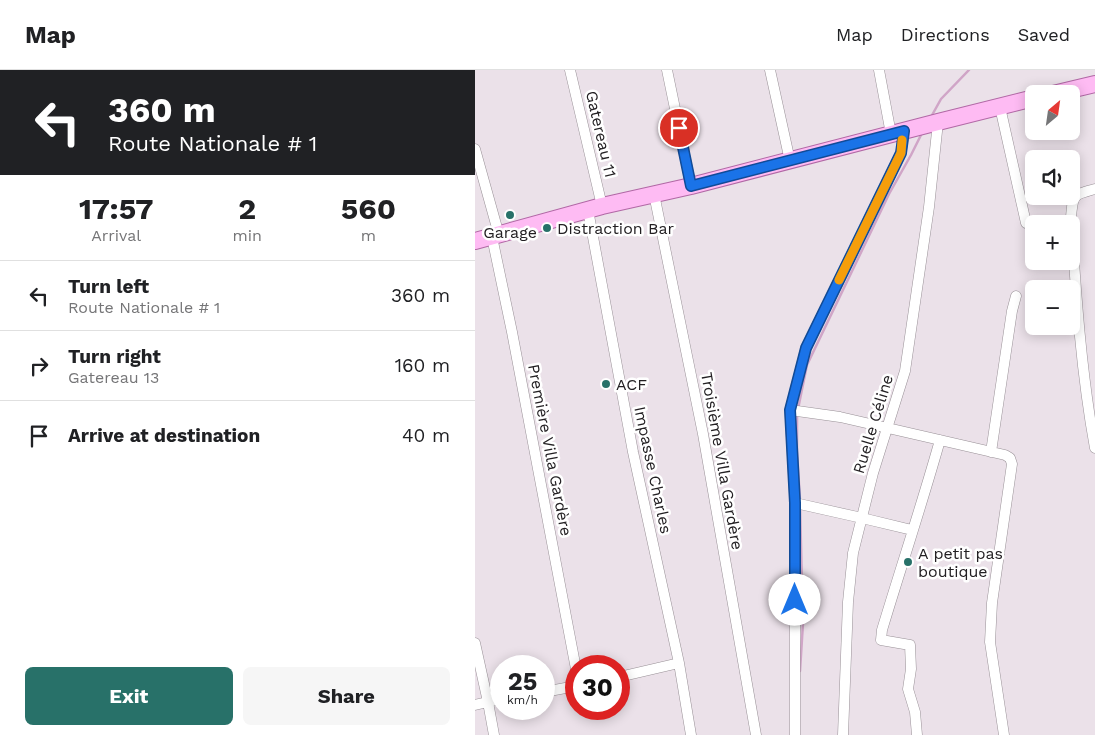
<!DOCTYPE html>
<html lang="en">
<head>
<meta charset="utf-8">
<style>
  :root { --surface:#fff; --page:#f6f6f6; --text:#202124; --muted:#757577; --line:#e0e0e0; --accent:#287169 }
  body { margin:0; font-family:"Work Sans",sans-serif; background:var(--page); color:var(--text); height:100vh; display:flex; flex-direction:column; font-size:19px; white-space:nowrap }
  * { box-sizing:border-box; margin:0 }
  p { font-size:16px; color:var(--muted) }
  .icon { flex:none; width:28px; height:28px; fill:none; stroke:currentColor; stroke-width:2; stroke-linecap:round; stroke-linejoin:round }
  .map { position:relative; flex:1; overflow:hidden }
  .side { display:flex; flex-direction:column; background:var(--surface); width:475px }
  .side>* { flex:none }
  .hud { background:#202124; color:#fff; overflow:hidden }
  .needle { width:32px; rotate:29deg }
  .buttons { position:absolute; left:550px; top:15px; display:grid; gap:10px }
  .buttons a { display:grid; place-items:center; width:55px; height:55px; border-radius:8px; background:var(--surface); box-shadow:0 2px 12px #0003; font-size:25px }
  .speed { position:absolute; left:15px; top:585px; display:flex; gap:10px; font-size:25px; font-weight:700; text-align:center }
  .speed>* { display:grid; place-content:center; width:65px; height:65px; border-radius:50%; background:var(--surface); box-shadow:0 2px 12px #0003; line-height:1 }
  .speed small { font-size:12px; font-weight:400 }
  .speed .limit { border:8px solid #d22; background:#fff; color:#111 }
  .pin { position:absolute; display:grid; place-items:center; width:42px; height:42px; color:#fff; margin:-21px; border:2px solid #fff; border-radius:50%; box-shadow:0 1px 5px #0007 }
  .me { position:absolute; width:55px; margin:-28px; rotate:0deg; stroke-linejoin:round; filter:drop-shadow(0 0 4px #0008) }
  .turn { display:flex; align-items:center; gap:18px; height:105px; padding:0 25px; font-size:22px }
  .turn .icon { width:65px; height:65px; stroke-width:2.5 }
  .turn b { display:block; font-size:35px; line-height:42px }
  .eta { display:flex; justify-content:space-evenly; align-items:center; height:85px; text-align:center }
  .eta b { font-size:30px; font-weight:700; line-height:35px }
  .action { display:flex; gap:10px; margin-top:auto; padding:10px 25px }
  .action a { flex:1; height:58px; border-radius:8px; background:var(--accent); color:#fff; font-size:20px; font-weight:700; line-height:58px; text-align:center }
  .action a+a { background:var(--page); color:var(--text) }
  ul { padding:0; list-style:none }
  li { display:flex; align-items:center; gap:15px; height:70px; padding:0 25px; border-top:1px solid var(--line) }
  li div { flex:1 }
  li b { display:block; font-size:19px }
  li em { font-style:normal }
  header { display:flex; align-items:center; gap:30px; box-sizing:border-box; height:70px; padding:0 25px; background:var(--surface); border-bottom:1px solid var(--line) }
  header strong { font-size:24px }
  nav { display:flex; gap:28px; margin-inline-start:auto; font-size:18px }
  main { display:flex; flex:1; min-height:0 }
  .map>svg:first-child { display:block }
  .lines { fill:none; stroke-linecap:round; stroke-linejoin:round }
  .stream { stroke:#d0a5c7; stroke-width:2.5 }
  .minor-casing { stroke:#999197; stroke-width:11 }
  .primary-casing { stroke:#b168a5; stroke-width:18 }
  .minor { stroke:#fff; stroke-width:10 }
  .primary { stroke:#febbf3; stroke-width:16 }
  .route-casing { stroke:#114b97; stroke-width:12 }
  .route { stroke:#1a73e8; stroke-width:9 }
  .slow { stroke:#f59e0b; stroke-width:9 }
  .poi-dot { fill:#287169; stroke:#fff; stroke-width:2 }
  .labels { text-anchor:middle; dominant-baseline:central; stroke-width:5; stroke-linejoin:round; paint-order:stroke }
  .street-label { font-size:16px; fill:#232023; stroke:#fff }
  .poi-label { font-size:16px; fill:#232023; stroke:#fff; text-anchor:start }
</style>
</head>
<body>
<header>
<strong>Map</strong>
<nav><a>Map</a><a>Directions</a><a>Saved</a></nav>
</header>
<main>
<section class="side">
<div class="hud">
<div class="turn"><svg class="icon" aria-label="left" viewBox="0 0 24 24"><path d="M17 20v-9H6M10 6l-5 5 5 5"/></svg><div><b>360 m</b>Route Nationale # 1</div></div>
</div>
<div class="eta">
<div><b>17:57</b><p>Arrival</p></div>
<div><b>2</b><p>min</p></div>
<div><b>560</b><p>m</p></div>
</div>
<ul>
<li><svg class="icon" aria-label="left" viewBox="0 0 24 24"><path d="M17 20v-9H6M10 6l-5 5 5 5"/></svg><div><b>Turn left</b><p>Route Nationale # 1</p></div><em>360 m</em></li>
<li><svg class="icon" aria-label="right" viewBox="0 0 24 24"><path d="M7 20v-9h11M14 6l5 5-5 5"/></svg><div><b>Turn right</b><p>Gatereau 13</p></div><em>160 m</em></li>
<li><svg class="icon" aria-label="arrive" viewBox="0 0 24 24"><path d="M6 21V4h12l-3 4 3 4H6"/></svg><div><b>Arrive at destination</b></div><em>40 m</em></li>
</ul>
<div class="action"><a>Exit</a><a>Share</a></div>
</section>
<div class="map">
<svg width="620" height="665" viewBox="0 0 620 665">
  <rect width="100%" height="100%" fill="#ebe1e9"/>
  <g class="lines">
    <!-- stream -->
    <path class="stream" d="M456,47L466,29L494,0
      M323,339L332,295L414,124L436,85L446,65
      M322,344V381L325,431
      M325,601L328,553L325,436"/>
    <defs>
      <path id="minor" d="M95,0L127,136
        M192,0L216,116
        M295,0L315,91
        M404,0L416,64
        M525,37L551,153
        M0,79L24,165
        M620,119C598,125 598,124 596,147C601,224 606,302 620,378
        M179,124L228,364L281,665
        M113,140L158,382L204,593L216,665
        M17,167L37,262L101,599
        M315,340L365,347L530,385L535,388L537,394L517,533L515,572L529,665
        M516,382L537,241L541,226
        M320,433L387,448L437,460
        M0,573L13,632L19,665
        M144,607L204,593
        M69,622L101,616
        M0,635L26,629
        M320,665V433L315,340L331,278L426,83L429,61
        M368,665L373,532L378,483L398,403L430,301L454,137L463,52
        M442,665L440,642L433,619L436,599L435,575L406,570L407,560C426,497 447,434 465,370"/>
      <path id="primary" d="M578,24L620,14
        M0,171L127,136L216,116L463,52L559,28"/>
    </defs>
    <!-- minor casing -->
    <use href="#minor" class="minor-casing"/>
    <!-- primary casing -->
    <use href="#primary" class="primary-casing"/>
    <!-- minor -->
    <use href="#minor" class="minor"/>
    <!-- primary -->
    <use href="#primary" class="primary"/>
  </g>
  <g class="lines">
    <defs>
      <path id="route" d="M204,58L216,116L429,61L426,83L331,278L315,340L320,433V530"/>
    </defs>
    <!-- route casing -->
    <use href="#route" class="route-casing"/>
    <!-- route -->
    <use href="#route" class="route"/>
    <!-- slow -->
    <path class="slow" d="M364,210L426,83L427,70"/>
  </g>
  <!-- markers -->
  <g class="poi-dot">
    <circle cx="35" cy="145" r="5"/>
    <circle cx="72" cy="158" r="5"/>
    <circle cx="131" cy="314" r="5"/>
    <circle cx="433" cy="492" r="5"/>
  </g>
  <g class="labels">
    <!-- street labels -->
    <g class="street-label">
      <text transform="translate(126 64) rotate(77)">Gatereau 11</text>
      <text transform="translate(398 354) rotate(-73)">Ruelle Céline</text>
      <text transform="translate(75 380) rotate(79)">Première Villa Gardère</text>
      <text transform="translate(247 391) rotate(80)">Troisième Villa Gardère</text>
      <text transform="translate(178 400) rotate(78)">Impasse Charles</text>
    </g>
    <!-- poi labels -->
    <g class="poi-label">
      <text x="82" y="158">Distraction Bar</text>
      <text x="35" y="162" text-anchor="middle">Garage</text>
      <text x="141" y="314">ACF</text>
      <text x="443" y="483">A petit pas<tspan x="443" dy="18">boutique</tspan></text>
    </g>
  </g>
</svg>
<div class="buttons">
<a><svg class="needle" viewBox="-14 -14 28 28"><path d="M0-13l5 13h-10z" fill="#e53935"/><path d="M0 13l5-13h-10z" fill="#757577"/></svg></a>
<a><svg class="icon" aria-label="sound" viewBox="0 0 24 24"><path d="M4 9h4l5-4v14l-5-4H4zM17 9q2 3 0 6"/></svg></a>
<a>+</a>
<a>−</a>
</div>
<div class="speed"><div>25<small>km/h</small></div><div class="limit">30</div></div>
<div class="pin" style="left:204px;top:58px;background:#d93025"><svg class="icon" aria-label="arrive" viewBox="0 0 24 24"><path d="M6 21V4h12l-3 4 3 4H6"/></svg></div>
<svg class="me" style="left:320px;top:530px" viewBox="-20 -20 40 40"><circle r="19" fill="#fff"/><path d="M0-13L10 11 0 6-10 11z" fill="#1a73e8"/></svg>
</div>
</main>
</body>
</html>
